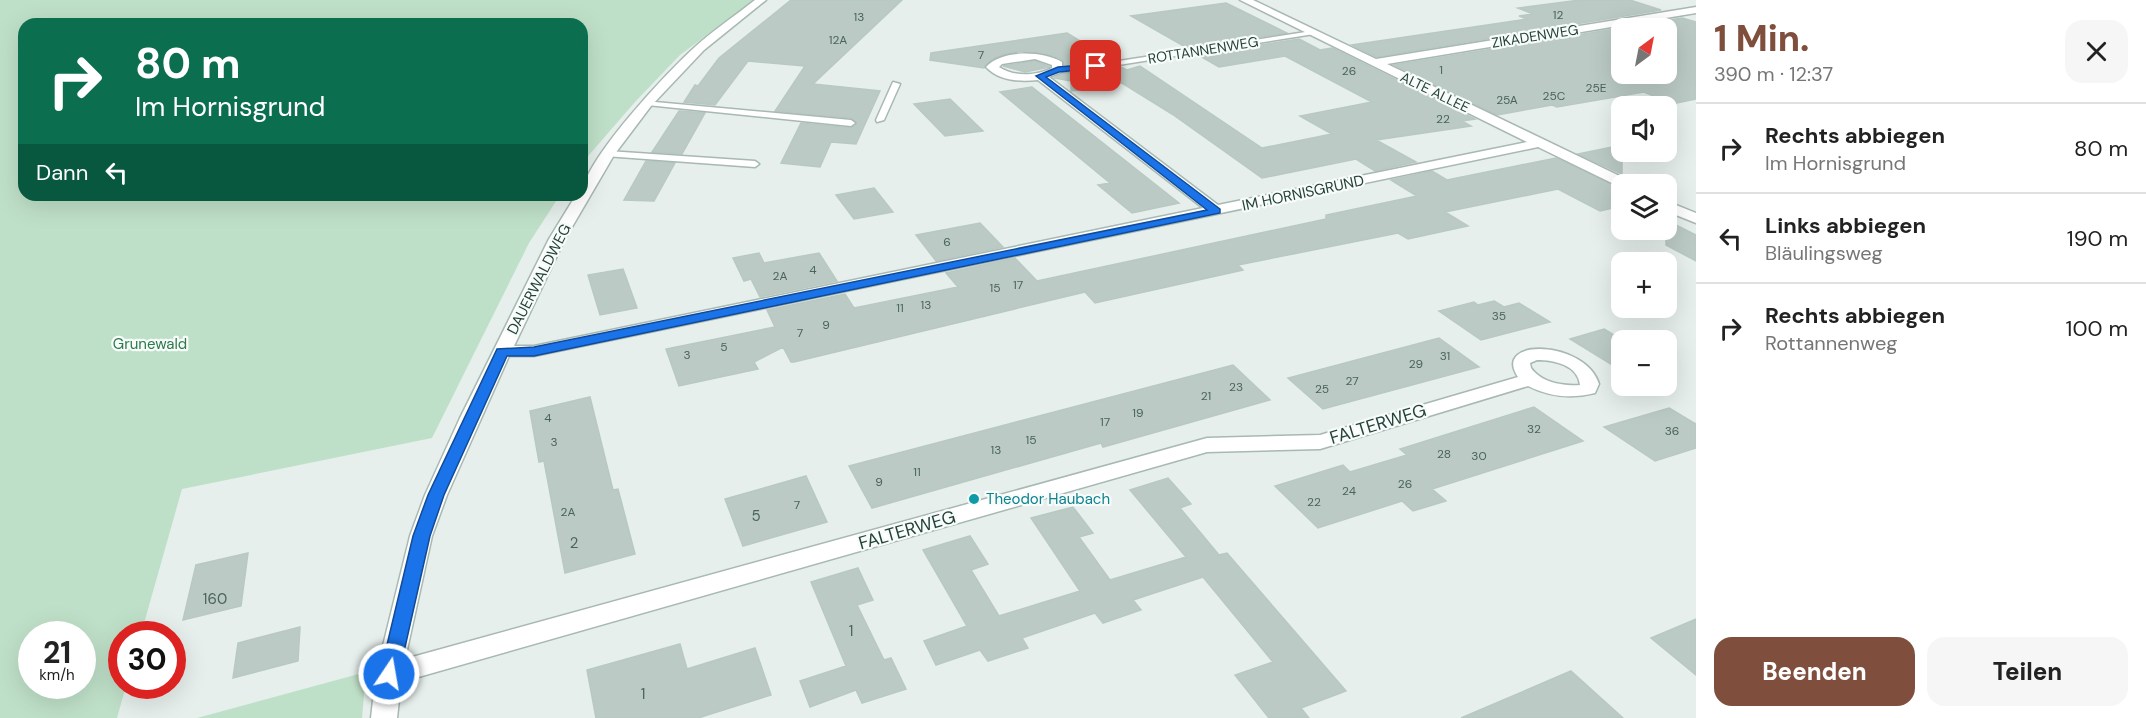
<!DOCTYPE html>
<html lang="de">
<head>
<meta charset="utf-8">
<style>
  :root { --surface:#fff; --page:#f6f6f6; --text:#222; --muted:#767676; --line:#e0e0e0; --accent:#804e3d }
  body { margin:0; font-family:"DM Sans",sans-serif; background:var(--page); color:var(--text); height:100vh; display:flex; flex-direction:column; font-size:22px; white-space:nowrap }
  * { box-sizing:border-box; margin:0 }
  p { font-size:20px; color:var(--muted) }
  .icon { flex:none; width:33px; height:33px; fill:none; stroke:currentColor; stroke-width:2; stroke-linecap:round; stroke-linejoin:round }
  .map { position:relative; flex:1; overflow:hidden }
  .sheet { display:flex; flex-direction:column; background:var(--surface); width:450px }
  .sheet>* { flex:none }
  .guide { position:absolute; left:18px; top:18px; width:570px; height:183px; border-radius:18px; box-shadow:0 6px 24px #0002; background:#0b6e4f; color:#fff; overflow:hidden }
  .needle { width:39px; rotate:32deg }
  .controls { position:absolute; left:1611px; top:18px; display:grid; gap:12px }
  .controls a { display:grid; place-items:center; width:66px; height:66px; border-radius:12px; background:var(--surface); box-shadow:0 6px 24px #0002; font-size:30px }
  .speed { position:absolute; left:18px; top:621px; display:flex; gap:12px; font-size:30px; font-weight:700; text-align:center }
  .speed>* { display:grid; place-content:center; width:78px; height:78px; border-radius:50%; background:var(--surface); box-shadow:0 6px 24px #0002; line-height:1 }
  .speed small { font-size:15px; font-weight:400 }
  .speed .limit { border:9px solid #d22; background:#fff; color:#111 }
  .pin { position:absolute; display:grid; place-items:center; width:51px; height:51px; color:#fff; margin:-26px; border-radius:12px; box-shadow:0 3px 9px #0006 }
  .me { position:absolute; width:66px; margin:-33px; rotate:12deg; stroke-linejoin:round; filter:drop-shadow(0 0 4px #0008) }
  .turn { display:flex; align-items:center; gap:21px; height:126px; padding:0 18px; font-size:27px }
  .turn .icon { width:78px; height:78px; stroke-width:2.5 }
  .turn b { display:block; font-size:42px; line-height:51px }
  .then { display:flex; align-items:center; height:57px; padding:0 18px; background:#0003; gap:12px; font-size:22px }
  .round { display:grid; place-items:center; flex:none; width:63px; height:63px; border-radius:18px; background:var(--page) }
  .headline { display:flex; align-items:center; justify-content:space-between; height:102px; padding:0 18px }
  h1 { font-size:36px; font-weight:800; line-height:45px; color:var(--accent) }
  .button { display:flex; gap:12px; margin-top:auto; padding:12px 18px }
  .button a { flex:1; height:69px; border-radius:18px; background:var(--accent); color:#fff; font-size:24px; font-weight:800; line-height:69px; text-align:center }
  .button a+a { background:var(--page); color:var(--text) }
  ul { padding:0; list-style:none }
  li { display:flex; align-items:center; gap:18px; height:90px; padding:0 18px; border-top:2px solid var(--line) }
  li div { flex:1 }
  li b { display:block; font-size:22px }
  li em { font-style:normal }
  main { display:flex; flex:1; min-height:0 }
  .map>svg:first-child { display:block }
  .green { fill:#bfe0c8; fill-rule:evenodd }
  .building { fill:#bbcac4; stroke:#b8c9c2; stroke-width:1.5; fill-rule:evenodd }
  .lines { fill:none; stroke-linecap:round; stroke-linejoin:round }
  .service-casing { stroke:#a8b8b2; stroke-width:3 }
  .minor-casing { stroke:#a8b8b2; stroke-width:3 }
  .service { fill:#fff; fill-rule:evenodd }
  .minor { fill:#fff; fill-rule:evenodd }
  .route { fill:#1a73e8; stroke:#114b97; stroke-width:1.5 }
  .culture-dot { fill:#0f9aa8; stroke:#f7fbf9; stroke-width:2 }
  .labels { text-anchor:middle; dominant-baseline:central; stroke-width:4.5; stroke-linejoin:round; paint-order:stroke }
  .number-label { font-size:12px; fill:#4a645c }
  .far-street-label { font-size:14px; fill:#24423a; stroke:#f7fbf9 }
  .street-label { font-size:15px; fill:#24423a; stroke:#f7fbf9 }
  .park-label { font-size:15px; fill:#2d7a4b; stroke:#f7fbf9 }
  .culture-label { font-size:15px; fill:#0d838f; stroke:#f7fbf9; text-anchor:start }
  .near-number-label { font-size:15px; fill:#4a645c }
  .near-street-label { font-size:18px; fill:#24423a; stroke:#f7fbf9 }
</style>
</head>
<body>
<main>
<div class="map">
<svg width="1696" height="718" viewBox="0 0 1696 718">
  <rect width="100%" height="100%" fill="#e6efeb"/>
  <!-- green -->
  <path class="green" d="M0,0H754L680,55L635,102L582,163V24H24V195H560L529,243L432,438L182,489L141,634H122V686H126L117,718H0ZM32,634H82V686H32Z
    M366,672L362,718H197Z"/>
  <!-- building -->
  <path class="building" d="M791,0H902L813,84L880,91L856,144L831,142L820,167L781,163L801,123L851,128L857,123L851,118L775,111L805,66L748,61L715,105L684,102L695,85L698,86L719,58Z
    M1580,0H1630L1661,10L1376,57L1352,45L1527,19L1519,16L1533,14L1518,8Z
    M1226,3L1287,33L1187,48L1131,16Z
    M1682,18L1696,22V99L1672,104L1644,92L1557,107L1552,105L1497,115L1394,65ZM1622,28H1666V74H1622Z
    M1067,33L1111,60L1064,66L1063,60L1055,56L1023,51L1001,55L992,59L984,68L930,60L931,53Z
    M1299,39L1320,50L1332,48L1475,119L1462,121L1471,126L1376,140L1416,162L1375,171L1356,159L1262,178L1172,114L1122,83L1071,91V81L1054,78L1062,74L1121,67L1127,70L1140,66L1262,148L1332,134L1300,116L1372,102L1285,56L1219,67L1198,55Z
    M1035,61L1050,67L1025,72L1003,66Z
    M1032,87L1179,203L1132,213L1098,185L1110,183L1000,92Z
    M950,99L983,131L945,136L914,104Z
    M679,111L705,113L682,154L652,152Z
    M1612,147L1622,151V174L1578,154Z
    M1556,158L1622,189V206L1600,211L1558,189L1445,212L1468,226L1408,239L1398,233L1238,265L1243,270L1095,303L1085,292L794,362H791L783,347L754,362L758,369L679,386L666,349L775,327L767,310L845,294L854,308L958,287L946,273L1015,258L1037,281L1326,219V215L1417,196L1391,180L1432,171L1447,180Z
    M646,161L675,163L654,201L624,200Z
    M874,188L893,212L854,219L836,195Z
    M1666,220L1696,235V261L1666,245Z
    M980,223L1003,247L936,261L916,235Z
    M759,253L764,263L819,253L837,281L760,297L751,279L744,281L733,258Z
    M623,269L637,308L600,315L588,275Z
    M1494,301L1504,307L1519,303L1550,322L1481,340L1439,311L1474,302L1478,305Z
    M1604,329L1622,340V371L1570,339Z
    M1439,338L1479,367L1323,409L1288,378Z
    M1233,365L1270,400L1103,447L1101,443L872,508L849,466Z
    M590,397L613,490L618,489L635,554L565,573L544,461L539,462L530,411Z
    M1534,407L1583,441L1432,489L1446,501L1413,511L1402,501L1318,528L1275,486L1343,465L1350,472L1407,455L1400,449Z
    M1669,408L1696,424V448L1655,461L1604,427Z
    M806,476L827,522L743,546L725,499Z
    M1168,478L1191,504L1180,508L1219,555L1227,553L1346,691L1301,708L1309,718H1269L1235,675L1273,662L1203,577L1133,600L1141,610L1103,623L1095,613L1022,638L1028,648L988,661L980,650L936,665L924,641L967,626L923,550L970,536L988,564L971,570L999,616L1080,591L1031,518L1073,507L1093,533L1079,537L1110,580L1186,557L1130,490Z
    M248,553L241,606L183,620L196,565Z
    M858,568L873,600L857,605L884,660L891,658L906,689L862,703L856,690L810,707L800,681L846,666L811,582Z
    M1696,619V675L1651,638Z
    M300,627L298,661L233,678L238,643Z
    M680,644L687,669L755,648L771,695L698,718H596L587,670Z
    M1571,671L1623,718H1461Z"/>
  <g class="lines">
    <defs>
      <path id="service" d="M1312,31L1315,33L1314,34L1074,72H1058L1054,70L1058,68H1074Z
        M893,82L900,84L884,120L877,122L876,120Z
        M644,101L851,120L855,123L851,126L647,105L643,103Z
        M608,151L755,161L759,164L755,167L605,156V152Z"/>
      <path id="minor" d="M755,0H766L704,50L651,106L614,155L565,239L514,346H534L1203,208L1038,80C1020,82 999,81 986,67C1002,49 1043,51 1062,62V72L1049,77L1218,205L1527,142L1240,0H1253L1376,59L1696,7V13L1387,64L1630,181L1632,184H1622L1620,187L1538,147L534,356H509L447,495L432,536L405,659L1207,438L1320,435L1518,377C1491,337 1586,340 1599,384L1595,393C1571,399 1550,397 1528,386L1320,449L1207,452L401,682L397,718H371L376,674L410,536L425,495L460,418L549,239L576,195H582C582,162 669,70 696,46C715,29 736,15 755,0ZM1035,59L1052,65V68C1036,76 1014,77 999,67L1002,64ZM1537,360C1554,360 1578,365 1580,385C1563,386 1542,383 1531,368L1530,363Z
        M1666,201L1696,213V223L1666,211Z"/>
    </defs>
    <!-- service casing -->
    <use href="#service" class="service-casing"/>
    <!-- minor casing -->
    <use href="#minor" class="minor-casing"/>
    <!-- service -->
    <use href="#service" class="service"/>
    <!-- minor -->
    <use href="#minor" class="minor"/>
  </g>
  <!-- route -->
  <path class="route" d="M1096,64L1100,66L1099,68L1059,72L1046,77L1220,209V213L534,356H507L444,495L430,536L399,674L396,680L389,683L383,680L380,674L413,536L428,495L497,349L534,347L1207,210L1036,76L1058,67Z"/>
  <!-- markers -->
  <circle class="culture-dot" cx="974" cy="499" r="6"/>
  <g class="labels">
    <!-- number labels -->
    <g class="number-label">
      <text x="1558" y="15">12</text>
      <text x="859" y="17">13</text>
      <text x="838" y="40">12A</text>
      <text x="981" y="55">7</text>
      <text x="1441" y="70">1</text>
      <text x="1349" y="71">26</text>
      <text x="1596" y="88">25E</text>
      <text x="1554" y="96">25C</text>
      <text x="1507" y="100">25A</text>
      <text x="1443" y="119">22</text>
      <text x="947" y="242">6</text>
      <text x="813" y="270">4</text>
      <text x="780" y="276">2A</text>
      <text x="1018" y="285">17</text>
      <text x="995" y="288">15</text>
      <text x="926" y="305">13</text>
      <text x="900" y="308">11</text>
      <text x="1499" y="316">35</text>
      <text x="826" y="325">9</text>
      <text x="800" y="333">7</text>
      <text x="724" y="347">5</text>
      <text x="687" y="355">3</text>
      <text x="1445" y="356">31</text>
      <text x="1416" y="364">29</text>
      <text x="1352" y="381">27</text>
      <text x="1236" y="387">23</text>
      <text x="1322" y="389">25</text>
      <text x="1206" y="396">21</text>
      <text x="1138" y="413">19</text>
      <text x="548" y="418">4</text>
      <text x="1105" y="422">17</text>
      <text x="1534" y="429">32</text>
      <text x="1672" y="431">36</text>
      <text x="1031" y="440">15</text>
      <text x="554" y="442">3</text>
      <text x="996" y="450">13</text>
      <text x="1444" y="454">28</text>
      <text x="1479" y="456">30</text>
      <text x="917" y="472">11</text>
      <text x="879" y="482">9</text>
      <text x="1405" y="484">26</text>
      <text x="1349" y="491">24</text>
      <text x="1314" y="502">22</text>
      <text x="797" y="505">7</text>
      <text x="568" y="512">2A</text>
    </g>
    <!-- far-street labels -->
    <g class="far-street-label">
      <text transform="translate(1535 36) rotate(-9)">ZIKADENWEG</text>
      <text transform="translate(1203 50) rotate(-9)">ROTTANNENWEG</text>
      <text transform="translate(1435 92) rotate(26)">ALTE ALLEE</text>
    </g>
    <!-- street labels -->
    <g class="street-label">
      <text transform="translate(1303 193) rotate(-12)">IM HORNISGRUND</text>
      <text transform="translate(539 279) rotate(-63)">DAUERWALDWEG</text>
    </g>
    <!-- park labels -->
    <g class="park-label">
      <text x="150" y="344">Grunewald</text>
    </g>
    <!-- culture labels -->
    <g class="culture-label">
      <text x="986" y="499">Theodor Haubach</text>
    </g>
    <!-- near-number labels -->
    <g class="near-number-label">
      <text x="756" y="516">5</text>
      <text x="574" y="543">2</text>
      <text x="215" y="599">160</text>
      <text x="851" y="631">1</text>
      <text x="643" y="694">1</text>
    </g>
    <!-- near-street labels -->
    <g class="near-street-label">
      <text transform="translate(1378 424) rotate(-17)">FALTERWEG</text>
      <text transform="translate(907 530) rotate(-16)">FALTERWEG</text>
    </g>
  </g>
</svg>
<div class="controls">
<a><svg class="needle" viewBox="-14 -14 28 28"><path d="M0-13l5 13h-10z" fill="#e53935"/><path d="M0 13l5-13h-10z" fill="#767676"/></svg></a>
<a><svg class="icon" aria-label="sound" viewBox="0 0 24 24"><path d="M4 9h4l5-4v14l-5-4H4zM17 9q2 3 0 6"/></svg></a>
<a><svg class="icon" aria-label="layers" viewBox="0 0 24 24"><path d="M12 4l9 5-9 5-9-5zM3 14l9 5 9-5"/></svg></a>
<a>+</a>
<a>−</a>
</div>
<div class="speed"><div>21<small>km/h</small></div><div class="limit">30</div></div>
<div class="pin" style="left:1096px;top:66px;background:#d93025"><svg class="icon" aria-label="arrive" viewBox="0 0 24 24"><path d="M6 21V4h12l-3 4 3 4H6"/></svg></div>
<svg class="me" style="left:389px;top:674px" viewBox="-20 -20 40 40"><circle r="17" fill="#1a73e8" stroke="#fff" stroke-width="3"/><path d="M0-11L8 9 0 5-8 9z" fill="#fff"/></svg>
<div class="guide">
<div class="turn"><svg class="icon" aria-label="right" viewBox="0 0 24 24"><path d="M7 20v-9h11M14 6l5 5-5 5"/></svg><div><b>80 m</b>Im Hornisgrund</div></div>
<div class="then">Dann<svg class="icon" aria-label="left" viewBox="0 0 24 24"><path d="M17 20v-9H6M10 6l-5 5 5 5"/></svg></div>
</div>
</div>
<section class="sheet">
<div class="headline"><div><h1>1 Min.</h1><p>390 m · 12:37</p></div><a class="round"><svg class="icon" aria-label="close" viewBox="0 0 24 24"><path d="M6 6l12 12M18 6L6 18"/></svg></a></div>
<ul>
<li><svg class="icon" aria-label="right" viewBox="0 0 24 24"><path d="M7 20v-9h11M14 6l5 5-5 5"/></svg><div><b>Rechts abbiegen</b><p>Im Hornisgrund</p></div><em>80 m</em></li>
<li><svg class="icon" aria-label="left" viewBox="0 0 24 24"><path d="M17 20v-9H6M10 6l-5 5 5 5"/></svg><div><b>Links abbiegen</b><p>Bläulingsweg</p></div><em>190 m</em></li>
<li><svg class="icon" aria-label="right" viewBox="0 0 24 24"><path d="M7 20v-9h11M14 6l5 5-5 5"/></svg><div><b>Rechts abbiegen</b><p>Rottannenweg</p></div><em>100 m</em></li>
</ul>
<div class="button"><a>Beenden</a><a>Teilen</a></div>
</section>
</main>
</body>
</html>
